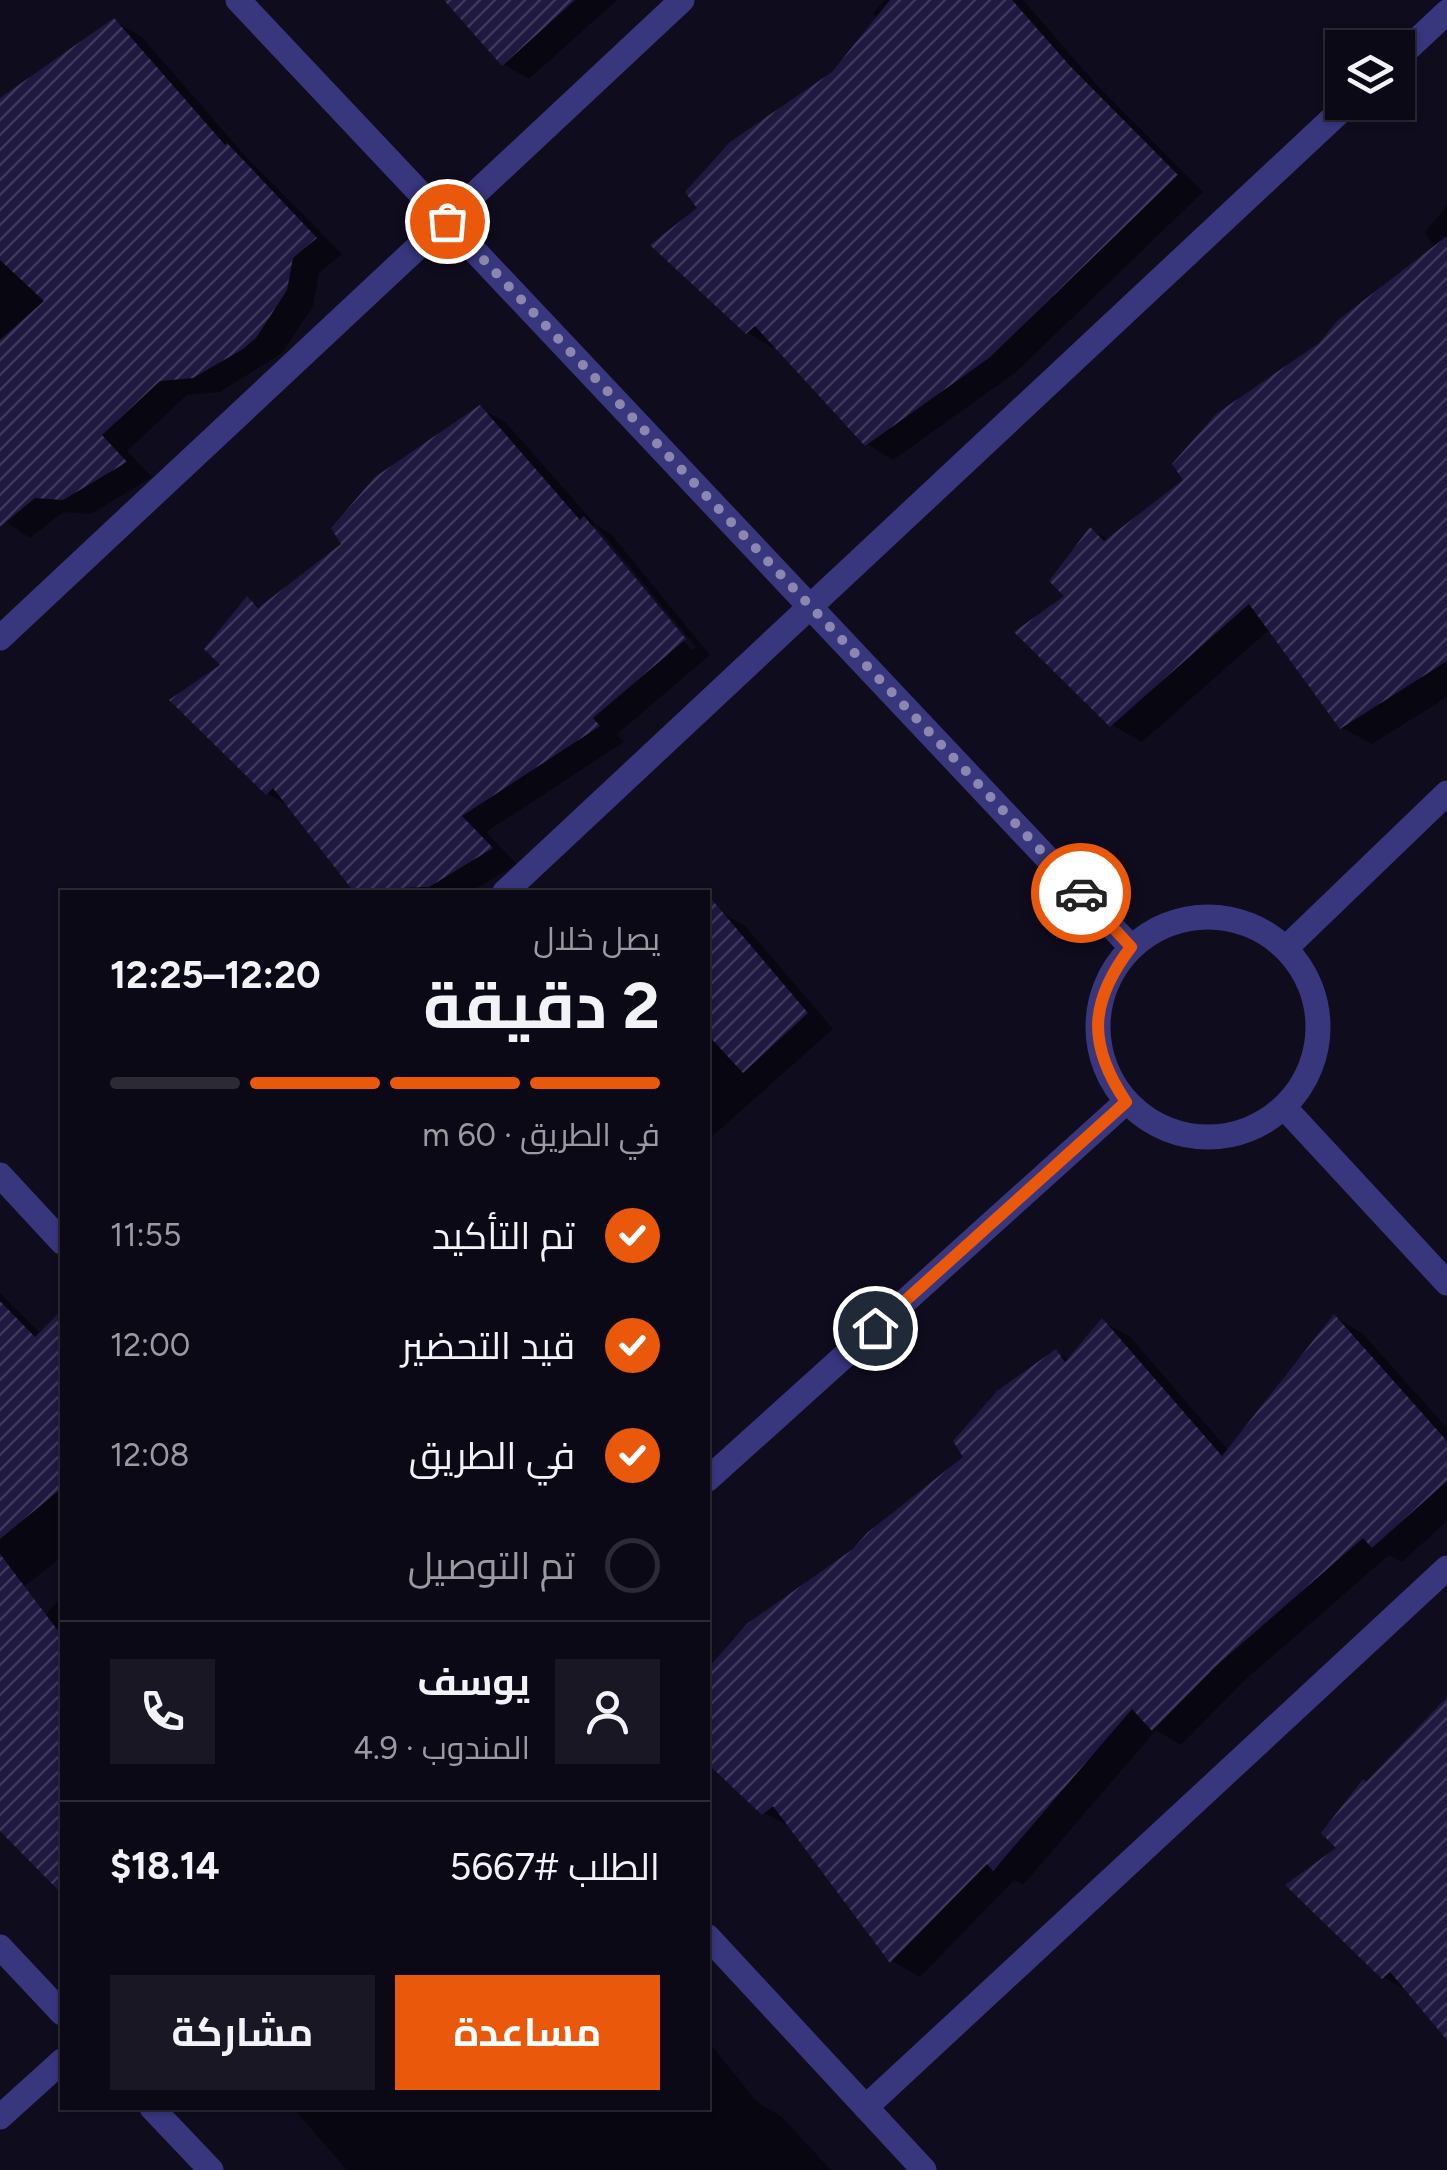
<!DOCTYPE html>
<html lang="ar">
<head>
<meta charset="utf-8">
<style>
	body { margin:0; font-family:Figtree,Cairo,sans-serif; background:#191723; color:#f1f3f6; direction:rtl; height:100vh; display:flex; flex-direction:column; font-size:38px; white-space:nowrap }
	* { box-sizing:border-box; margin:0 }
	p { font-size:32px; color:#9a9aa1 }
	.icon { flex:none; width:55px; height:55px; fill:none; stroke:currentColor; stroke-width:2; stroke-linecap:round; stroke-linejoin:round }
	.map { position:relative; flex:1; overflow:hidden; direction:ltr }
	.details { position:absolute; left:60px; top:890px; width:650px; height:1220px; display:flex; flex-direction:column; background:#0b0916; border-radius:0px; box-shadow:0 2px 8px #0004,0 0 0 2px #2b2a35; direction:rtl }
	.details>* { flex:none }
	.controls { position:absolute; left:1325px; top:30px; display:grid; gap:20px }
	.controls a { display:grid; place-items:center; width:90px; height:90px; border-radius:0px; background:#0b0916; box-shadow:0 2px 8px #0004,0 0 0 2px #2b2a35; font-size:50px }
	.pin { position:absolute; display:grid; place-items:center; width:85px; height:85px; color:#fff; margin:-42px; border:5px solid #fff; border-radius:50%; box-shadow:0 2px 10px #0007 }
	.courier { position:absolute; display:grid; place-items:center; width:100px; height:100px; margin:-50px; border:8px solid #ea580c; border-radius:50%; background:#fff; color:#222; box-shadow:0 2px 12px #0007 }
	.headline em { font-style:normal; font-weight:700 }
	.headline div { display:flex; flex-direction:column-reverse }
	.headline { display:flex; align-items:center; justify-content:space-between; height:170px; padding:0 50px }
	h1 { font-size:65px; font-weight:700; line-height:75px }
	.bar { display:grid; grid-template-columns:repeat(4,1fr); gap:15px 10px; align-content:center; height:120px; padding:0 50px }
	.bar i { height:12px; border-radius:8px; background:#2b2a35 }
	.bar .selected { background:#ea580c }
	.bar p { grid-column:span 4 }
	.line { display:flex; align-items:center; gap:25px; padding:0 50px; border-top:2px solid #2b2a35 }
	.line div { flex:1 }
	.round { display:grid; place-items:center; flex:none; width:105px; height:105px; border-radius:0px; background:#191723 }
	ol { padding:0 50px; list-style:none }
	li { display:flex; align-items:center; gap:30px; height:110px }
	li p { margin-inline-start:auto }
	li .icon { padding:10px; border-radius:50%; background:#ea580c; color:#fff; stroke-width:4 }
	li:last-child { color:#9a9aa1 }
	li i { width:55px; height:55px; border:5px solid #2b2a35; border-radius:50% }
	.action { display:flex; gap:20px; margin-top:auto; padding:20px 50px }
	.action a { flex:1; height:115px; border-radius:0px; background:#ea580c; color:#fff; font-size:40px; font-weight:700; line-height:115px; text-align:center }
	.action a+a { background:#191723; color:#f1f3f6 }
	.map>svg:first-child { display:block }
	.shadow { fill:#0007; fill-rule:evenodd }
	.building { fill:url(#building-hatch) }
	.lines { fill:none; stroke-linecap:round; stroke-linejoin:round }
	.minor { stroke:#38367d; stroke-width:25 }
	.done { stroke:#8b87b0; stroke-width:10; stroke-dasharray:0 18 }
	.route { stroke:#ea580c; stroke-width:12 }
</style>
</head>
<body>
<div class="map">
<svg width="1447" height="2170" viewBox="0 0 1447 2170">
	<defs>
		<pattern id="building-hatch" width="6" height="6" patternUnits="userSpaceOnUse" patternTransform="scale(2.5)"><rect width="6" height="6" fill="#1f183f"/><path d="M-1 1l2-2M0 6l6-6M5 7l2-2" fill="none" stroke="#3e385c"/></pattern>
	</defs>
	<rect width="100%" height="100%" fill="#0f0c1e"/>
	<g class="shadow">
		<polygon points="448,0 617,0 529,79 503,64"/>
		<polygon points="885,0 1023,0 1096,84 1203,192 1016,372 893,460 867,444 776,345 773,348 747,332 701,209 834,74 878,18 873,13"/>
		<polygon points="114,21 141,36 246,157 342,254 319,273 313,306 282,353 220,392 187,395 127,451 152,477 91,514 63,512 30,538 0,518 0,106"/>
		<polygon points="1447,206 1447,697 1372,744 1341,727 1270,629 1142,742 1112,725 1068,596 1091,530 1109,540 1186,481 1321,345 1435,248 1425,232"/>
		<path d="M 480,408 L 506,423 L 595,524 L 611,534 L 710,655 L 617,734 L 624,742 L 486,832 L 517,864 L 470,892 L 357,892 L 289,806 L 267,793 L 224,665 L 247,599 L 262,608 L 345,544 ZM 589,526 L 596,526 L 696,647 L 692,651 Z"/>
		<polygon points="719,911 745,926 833,1029 708,1140 708,918"/>
		<polygon points="0,1293 41,1334 49,1326 62,1334 62,1557 0,1605"/>
		<polygon points="1335,1317 1362,1333 1447,1428 1447,1521 1402,1562 1389,1555 1244,1681 1181,1745 1156,1730 1023,1885 1014,1880 920,1977 892,1961 793,1828 764,1813 708,1760 708,1697 717,1689 708,1672 755,1619 855,1551 966,1457 1056,1352 1070,1360 1102,1321 1130,1337 1229,1451"/>
		<polygon points="62,1596 62,1890 0,1828 0,1669"/>
		<polygon points="1447,1701 1447,2036 1411,1993 1383,1977 1339,1849 1367,1784"/>
		<polygon points="708,2041 757,2102 781,2116 831,2170 347,2170 293,2108 708,2108"/>
	</g>
	<g class="building">
		<polygon points="444,0 575,0 502,66"/>
		<polygon points="890,0 1012,0 1070,66 1178,175 989,358 865,446 755,326 746,334 650,245 697,208 685,192 730,142 832,72"/>
		<polygon points="114,18 225,145 227,143 317,238 293,258 287,290 256,338 243,349 193,378 160,381 102,435 127,462 63,500 35,498 0,527 0,340 44,301 0,260 0,98"/>
		<polygon points="1447,236 1447,661 1340,729 1249,604 1110,727 1014,632 1064,596 1049,581 1090,527 1104,541 1183,480 1172,464 1216,414 1319,343 1337,321"/>
		<polygon points="480,405 580,520 584,516 686,639 593,718 600,726 462,816 493,848 429,887 398,888 392,892 354,892 273,788 266,795 169,700 220,665 204,649 247,596 258,608 341,544 331,528 375,477"/>
		<polygon points="708,895 808,1013 743,1073 708,1035"/>
		<polygon points="0,1301 35,1337 62,1310 62,1488 0,1539"/>
		<polygon points="1334,1314 1447,1441 1447,1481 1372,1548 1363,1538 1216,1666 1152,1731 1132,1709 993,1871 987,1864 890,1963 773,1806 762,1815 708,1764 708,1668 748,1623 853,1549 867,1533 963,1457 953,1441 997,1391 1056,1349 1065,1362 1102,1318 1222,1456"/>
		<polygon points="0,1554 62,1636 62,1894 0,1831"/>
		<polygon points="1447,1697 1447,2040 1390,1972 1382,1979 1285,1885 1336,1848 1321,1833 1363,1779 1366,1782"/>
	</g>
	<g class="lines">
		<g class="minor">
			<polyline points="238,0 1131,947"/>
			<polyline points="1398,58 1447,12"/>
			<polyline points="0,638 682,0"/>
			<polyline points="505,892 1350,102"/>
			<circle cx="1208" cy="1027" r="110"/>
			<polyline points="1286,948 1447,793"/>
			<polyline points="1284,1107 1447,1283"/>
			<polyline points="0,1175 62,1242"/>
			<polyline points="708,1479 1126,1102"/>
			<polyline points="708,1937 924,2170"/>
			<polyline points="0,1947 62,2013"/>
			<polyline points="866,2107 1447,1568"/>
			<polyline points="152,2108 211,2170"/>
			<polyline points="0,2117 62,2061"/>
		</g>
	</g>
	<g class="lines">
		<polyline class="done" points="447,221 1081,893"/>
		<path class="route" d="M 875,1328 L 1126,1102 C 1087,1044 1089,1002 1131,947 L 1081,893"/>
	</g>
</svg>
<div class="controls">
<a><svg class="icon" aria-label="layers" viewBox="0 0 24 24"><path d="M12 4l9 5-9 5-9-5zM3 14l9 5 9-5"/></svg></a>
</div>
<div class="pin" style="left:447px;top:221px;background:#ea580c"><svg class="icon" aria-label="bag" viewBox="0 0 24 24"><path d="M5 8h14l-1 12H6zM9 8a3 3 0 0 1 6 0"/></svg></div>
<div class="pin" style="left:875px;top:1328px;background:#1f2937"><svg class="icon" aria-label="home" viewBox="0 0 24 24"><path d="M3 11l9-7 9 7M6 9v11h12V9"/></svg></div>
<div class="courier" style="left:1081px;top:893px"><svg class="icon" aria-label="car" viewBox="0 0 24 24"><path d="M5 17H2v-5l4-1 3-4h7l3 4 3 1v5h-3M9 17h6M6 11h13"/><circle cx="7" cy="17" r="2"/><circle cx="17" cy="17" r="2"/></svg></div>
<section class="details">
<div class="headline"><div><h1>2 دقيقة</h1><p>يصل خلال</p></div><em>12:20–12:25</em></div>
<div class="bar"><i class="selected"></i><i class="selected"></i><i class="selected"></i><i></i><p>في الطريق · 60 m</p></div>
<ol>
<li><svg class="icon" aria-label="check" viewBox="0 0 24 24"><path d="M5 12l5 5 9-10"/></svg>تم التأكيد<p>11:55</p></li>
<li><svg class="icon" aria-label="check" viewBox="0 0 24 24"><path d="M5 12l5 5 9-10"/></svg>قيد التحضير<p>12:00</p></li>
<li><svg class="icon" aria-label="check" viewBox="0 0 24 24"><path d="M5 12l5 5 9-10"/></svg>في الطريق<p>12:08</p></li>
<li><i></i>تم التوصيل</li>
</ol>
<div class="line" style="height:180px"><a class="round"><svg class="icon" aria-label="person" viewBox="0 0 24 24"><circle cx="12" cy="8" r="4"/><path d="M4 21q1-7 8-7t8 7"/></svg></a><div><b>يوسف</b><p>المندوب · 4.9</p></div><a class="round"><svg class="icon" aria-label="phone" viewBox="0 0 24 24"><path d="M5 4h4l2 5-3 2q2 4 5 5l2-3 5 2v4C11 20 4 13 5 4z"/></svg></a></div>
<div class="line" style="height:130px"><div>الطلب #5667</div><b>$18.14</b></div>
<div class="action"><a>مساعدة</a><a>مشاركة</a></div>
</section>
</div>
</body>
</html>
